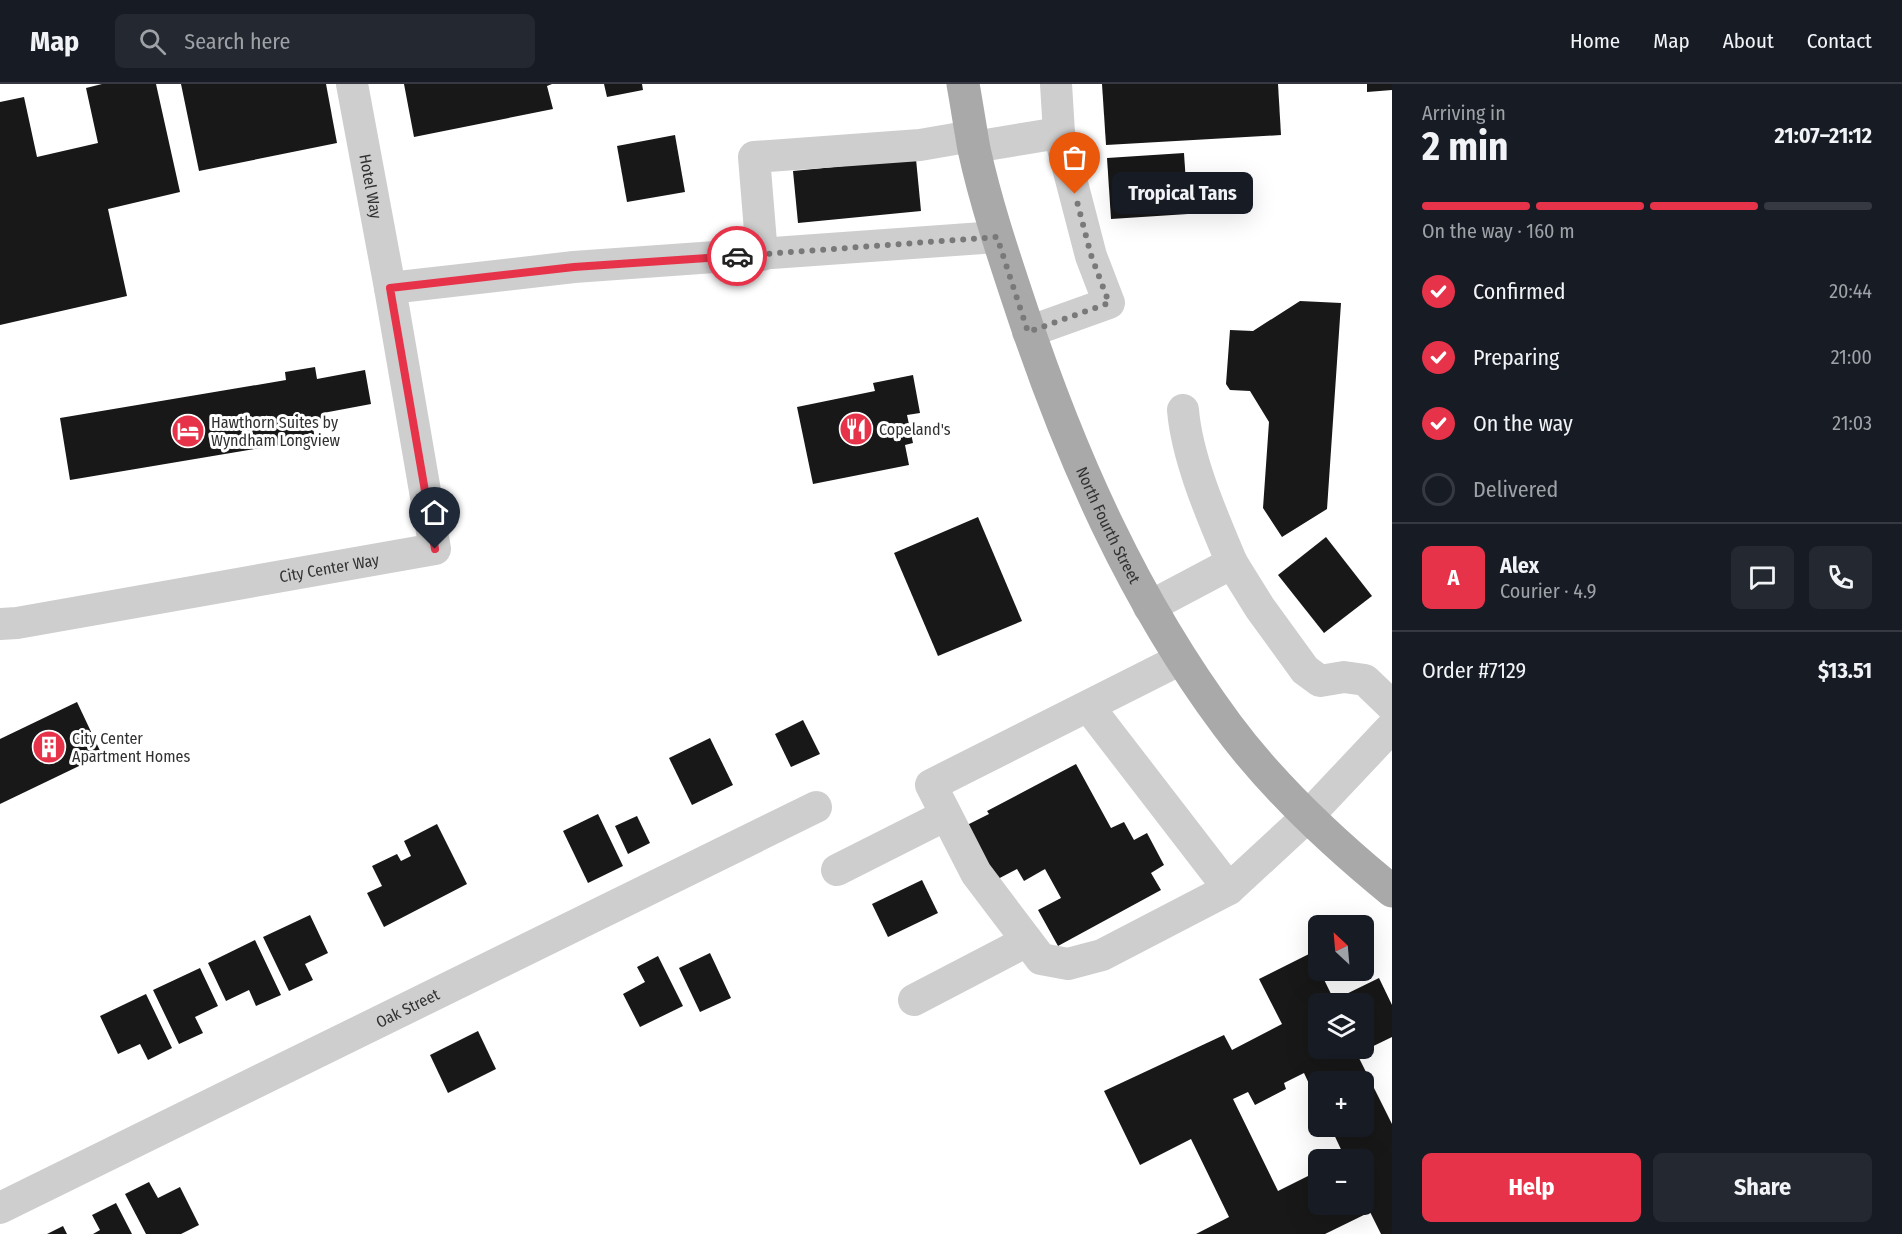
<!DOCTYPE html>
<html lang="en">
<head>
<meta charset="utf-8">
<style>
	body { margin:0; font-family:"Fira Sans Condensed",sans-serif; background:#242831; color:#f1f3f6; height:100vh; display:flex; flex-direction:column; font-size:22px; white-space:nowrap }
	* { box-sizing:border-box; margin:0 }
	p { font-size:20px; color:#9ea1a6 }
	.icon { flex:none; width:33px; height:33px; fill:none; stroke:currentColor; stroke-width:2; stroke-linecap:round; stroke-linejoin:round }
	.map { position:relative; flex:1; overflow:hidden }
	.side { display:flex; flex-direction:column; background:#171b24; width:510px }
	.side>* { flex:none }
	.needle { width:39px; rotate:334deg }
	.buttons { position:absolute; left:1308px; top:831px; display:grid; gap:12px }
	.buttons a { display:grid; place-items:center; width:66px; height:66px; border-radius:9px; background:#171b24; box-shadow:0 6px 24px #0002; font-size:30px }
	.pin { position:absolute; display:grid; place-items:center; width:51px; height:51px; color:#fff; margin:-62px -26px; border-radius:50% 50% 50% 0; rotate:-45deg; box-shadow:0 0 6px #0007 }
	.pin .icon { rotate:45deg }
	.courier { position:absolute; display:grid; place-items:center; width:60px; height:60px; margin:-30px; border:4px solid #e7334a; border-radius:50%; background:#fff; color:#222; box-shadow:0 2px 8px #0007 }
	.bubble { position:absolute; height:42px; border-radius:9px; background:#171b24; box-shadow:0 6px 24px #0002; font-size:20px; font-weight:700; line-height:42px; text-align:center }
	.summary em { font-style:normal; font-weight:700 }
	.summary div { display:flex; flex-direction:column-reverse }
	.summary { display:flex; align-items:center; justify-content:space-between; height:102px; padding:0 30px }
	h1 { font-size:39px; font-weight:700; line-height:45px }
	.bar { display:grid; grid-template-columns:repeat(4,1fr); gap:9px 6px; align-content:center; height:72px; padding:0 30px }
	.bar i { height:8px; border-radius:4px; background:#363941 }
	.bar .selected { background:#e7334a }
	.bar p { grid-column:span 4 }
	.line { display:flex; align-items:center; gap:15px; padding:0 30px; border-top:2px solid #363941 }
	.line div { flex:1 }
	.round { display:grid; place-items:center; flex:none; width:63px; height:63px; border-radius:9px; background:#242831 }
	ol { padding:0 30px; list-style:none }
	li { display:flex; align-items:center; gap:18px; height:66px }
	li p { margin-inline-start:auto }
	li .icon { padding:6px; border-radius:50%; background:#e7334a; color:#fff; stroke-width:4 }
	li:last-child { color:#9ea1a6 }
	li i { width:33px; height:33px; border:3px solid #363941; border-radius:50% }
	.action { display:flex; gap:12px; margin-top:auto; padding:12px 30px }
	.action a { flex:1; height:69px; border-radius:9px; background:#e7334a; color:#fff; font-size:24px; font-weight:700; line-height:69px; text-align:center }
	.action a+a { background:#242831; color:#f1f3f6 }
	header { display:flex; align-items:center; gap:36px; box-sizing:border-box; height:84px; padding:0 30px; background:#171b24; border-bottom:2px solid #363941 }
	header strong { font-size:28px }
	nav { display:flex; gap:33px; margin-inline-start:auto; font-size:21px }
	.search { width:420px; height:54px; background:#242831; display:flex; align-items:center; gap:15px; box-sizing:border-box; padding:0 21px; border-radius:9px; color:#9ea1a6; font-size:22px }
	main { display:flex; flex:1; min-height:0 }
	.map>svg:first-child { display:block }
	.building { fill:#181818; fill-rule:evenodd }
	.lines { fill:none; stroke-linecap:round; stroke-linejoin:round }
	.minor { stroke:#cecece; stroke-width:32 }
	.major { stroke:#a9a9a9; stroke-width:33 }
	.done { stroke:#797979; stroke-width:6; stroke-dasharray:0 10.8 }
	.route { stroke:#e7334a; stroke-width:8 }
	.labels { text-anchor:middle; stroke-width:6; stroke-linejoin:round; paint-order:stroke }
	.street-label { font-size:16px; fill:#313131; stroke:#fff }
	.poi-label { font-size:16px; fill:#313131; stroke:#fff; text-anchor:start }
</style>
</head>
<body>
<header>
<strong>Map</strong>
<div class="search"><svg class="icon" aria-label="search" viewBox="0 0 24 24"><circle cx="10" cy="10" r="6"/><path d="M15 15l6 6"/></svg>Search here</div>
<nav><a>Home</a><a>Map</a><a>About</a><a>Contact</a></nav>
</header>
<main>
<div class="map">
<svg width="1392" height="1150" viewBox="0 0 1392 1150">
	<rect width="100%" height="100%" fill="#fff"/>
	<g class="building">
		<polygon points="102,0 156,0 180,108 108,125 127,212 0,241 0,18 24,13 37,73 98,59 86,4"/>
		<polygon points="181,0 326,0 337,59 199,87"/>
		<polygon points="404,0 552,0 547,2 553,25 414,53"/>
		<polygon points="604,0 642,0 643,6 607,13"/>
		<polygon points="1102,0 1278,0 1281,51 1106,61"/>
		<polygon points="1367,0 1392,0 1392,6 1367,8"/>
		<polygon points="675,51 685,108 627,118 617,62"/>
		<polygon points="1184,69 1188,130 1111,135 1107,74"/>
		<polygon points="916,75 921,127 798,139 793,87"/>
		<polygon points="1300,217 1341,219 1327,425 1282,453 1263,424 1269,338 1250,307 1230,306 1226,300 1230,246 1253,247"/>
		<polygon points="315,283 317,295 365,286 371,320 323,329 323,336 312,338 315,355 70,396 60,334 286,296 285,288"/>
		<polygon points="913,291 920,329 907,331 913,359 905,361 909,381 813,400 797,323 875,307 873,299"/>
		<polygon points="978,433 1022,537 938,572 894,469"/>
		<polygon points="1326,453 1372,512 1324,549 1278,491"/>
		<polygon points="77,618 102,671 0,720 0,655"/>
		<polygon points="803,636 820,670 791,683 775,650"/>
		<polygon points="710,654 733,701 692,721 669,674"/>
		<polygon points="1076,680 1111,744 1124,738 1134,756 1147,749 1164,781 1151,789 1161,806 1058,862 1038,826 1061,814 1045,785 1024,797 1017,785 994,797 965,742 989,730 987,727"/>
		<polygon points="598,730 623,782 588,799 563,747"/>
		<polygon points="637,732 650,759 628,770 615,742"/>
		<polygon points="437,740 467,800 384,843 367,809 382,802 372,782 397,770 401,777 411,772 404,757"/>
		<polygon points="922,796 938,829 888,853 872,820"/>
		<polygon points="310,831 328,869 305,880 313,896 289,907 263,853"/>
		<polygon points="255,856 281,911 256,922 249,906 226,917 208,879"/>
		<polygon points="710,869 731,914 700,928 679,884"/>
		<path d="M 1311,869 L 1334,916 L 1379,894 L 1392,921 L 1392,953 L 1357,970 L 1392,1040 L 1392,1150 L 1381,1150 L 1370,1128 L 1325,1150 L 1196,1150 L 1229,1133 L 1191,1055 L 1140,1081 L 1104,1007 L 1224,951 L 1232,966 L 1282,940 L 1259,895 ZM 1318,920 L 1364,920 L 1364,964 L 1318,964 ZM 1304,989 L 1318,1019 L 1318,998 L 1364,998 L 1364,1042 L 1330,1042 L 1346,1076 L 1364,1076 L 1364,1120 L 1318,1120 L 1318,1087 L 1278,1107 L 1233,1015 L 1248,1008 L 1255,1021 L 1286,1005 L 1284,999 Z"/>
		<polygon points="658,872 683,922 640,943 623,910 645,898 637,883"/>
		<polygon points="200,884 218,922 195,933 203,949 179,960 153,906"/>
		<polygon points="146,910 172,964 148,976 140,960 118,970 100,932"/>
		<polygon points="478,947 496,985 448,1009 430,971"/>
		<polygon points="149,1098 158,1114 180,1103 199,1141 181,1150 146,1150 125,1110"/>
		<polygon points="116,1119 132,1150 93,1150 100,1146 92,1131"/>
		<polygon points="63,1142 67,1150 47,1150"/>
	</g>
	<g class="lines">
		<g class="minor">
			<path id="s1" d="M 352,0 L 390,204"/>
			<polyline points="974,63 1059,49"/>
			<polyline points="762,171 754,73 920,61 972,52"/>
			<polyline points="1028,248 1109,219 1091,172 1059,49 1056,0"/>
			<path d="M 1183,326 C 1187,375 1213,434 1232,479"/>
			<polyline points="1149,523 1232,479 1260,524 1305,586 1320,597 1344,593 1365,596 1392,622"/>
			<path id="s2" d="M 0,540 L 17,539 L 435,465 L 390,204 L 574,183 L 997,153"/>
			<polyline points="1088,622 1229,805 1102,871 1068,880 1041,875 976,789 931,701 1181,575"/>
			<polyline points="837,786 946,731"/>
			<polyline points="1229,805 1308,732 1392,643"/>
			<polyline points="914,916 1027,857"/>
			<path id="s3" d="M 0,1124 L 816,723"/>
		</g>
		<path class="major" id="s4" d="M 963,0 C 967,22 970,43 974,65 C 986,120 1004,173 1022,227 C 1071,374 1134,516 1227,641 C 1273,703 1332,758 1392,807"/>
	</g>
	<g class="lines">
		<polyline class="done" points="737,172 997,153 1028,248 1109,219 1091,171 1075,110"/>
		<polyline class="route" points="435,465 390,204 574,183 737,172"/>
	</g>
	<defs>
		<g id="restaurant-disc" transform="scale(1.725)"><circle r="9.5" fill="#e7334a" stroke="#fff"/><path d="M-5-6h1v4h1v-4h1v4h1v-4h1v5L-1.5 .5V6h-2V.5L-5-1ZM5-6V6H3V1.5H1.5Q1.5-4 5-6Z" fill="#fff"/></g>
		<g id="hotel-disc" transform="scale(1.725)"><circle r="9.5" fill="#e7334a" stroke="#fff"/><path d="M-6-4.5h1.5V1H6V5H4.5V3h-9V5H-6ZM-4 0a1.8 1.8 0 1 1 3.6 0ZM.5 0V-2.5h3Q6-2.5 6 0Z" fill="#fff"/></g>
		<g id="building-disc" transform="scale(1.725)"><circle r="9.5" fill="#e7334a" stroke="#fff"/><path d="M-4-6H4V6H1V3H-1V6H-4ZM-2.5-4.3h1.7v1.8h-1.7ZM.8-4.3h1.7v1.8H.8ZM-2.5-1h1.7V.8h-1.7ZM.8-1h1.7V.8H.8Z" fill="#fff"/></g>
	</defs>
	<g fill-rule="evenodd">
		<use href="#restaurant-disc" x="856" y="345"/>
		<use href="#hotel-disc" x="188" y="347"/>
		<use href="#building-disc" x="49" y="663"/>
	</g>
	<g class="labels">
		<g class="street-label">
			<text dy="6" stroke="none"><textPath href="#s1" startOffset="104">Hotel Way</textPath></text>
			<text dy="6" stroke="none"><textPath href="#s4" startOffset="466">North Fourth Street</textPath></text>
			<text dy="6" stroke="none"><textPath href="#s2" startOffset="334">City Center Way</textPath></text>
			<text dy="6" stroke="none"><textPath href="#s3" startOffset="454">Oak Street</textPath></text>
		</g>
		<g class="poi-label">
			<text x="211" y="344">Hawthorn Suites by<tspan x="211" dy="18">Wyndham Longview</tspan></text>
			<text x="879" y="351">Copeland's</text>
			<text x="72" y="660">City Center<tspan x="72" dy="18">Apartment Homes</tspan></text>
		</g>
	</g>
</svg>
<div class="buttons">
<a><svg class="needle" viewBox="-14 -14 28 28"><path d="M0-13l5 13h-10z" fill="#e53935"/><path d="M0 13l5-13h-10z" fill="#9ea1a6"/></svg></a>
<a><svg class="icon" aria-label="layers" viewBox="0 0 24 24"><path d="M12 4l9 5-9 5-9-5zM3 14l9 5 9-5"/></svg></a>
<a>+</a>
<a>−</a>
</div>
<div class="pin" style="left:1075px;top:110px;background:#ea580c"><svg class="icon" aria-label="bag" viewBox="0 0 24 24"><path d="M5 8h14l-1 12H6zM9 8a3 3 0 0 1 6 0"/></svg></div>
<div class="pin" style="left:435px;top:465px;background:#1f2937"><svg class="icon" aria-label="home" viewBox="0 0 24 24"><path d="M3 11l9-7 9 7M6 9v11h12V9"/></svg></div>
<div class="courier" style="left:737px;top:172px"><svg class="icon" aria-label="car" viewBox="0 0 24 24"><path d="M5 17H2v-5l4-1 3-4h7l3 4 3 1v5h-3M9 17h6M6 11h13"/><circle cx="7" cy="17" r="2"/><circle cx="17" cy="17" r="2"/></svg></div>
<div class="bubble" style="left:1112px;top:88px;width:141px">Tropical Tans</div>
</div>
<section class="side">
<div class="summary"><div><h1>2 min</h1><p>Arriving in</p></div><em>21:07–21:12</em></div>
<div class="bar"><i class="selected"></i><i class="selected"></i><i class="selected"></i><i></i><p>On the way · 160 m</p></div>
<ol>
<li><svg class="icon" aria-label="check" viewBox="0 0 24 24"><path d="M5 12l5 5 9-10"/></svg>Confirmed<p>20:44</p></li>
<li><svg class="icon" aria-label="check" viewBox="0 0 24 24"><path d="M5 12l5 5 9-10"/></svg>Preparing<p>21:00</p></li>
<li><svg class="icon" aria-label="check" viewBox="0 0 24 24"><path d="M5 12l5 5 9-10"/></svg>On the way<p>21:03</p></li>
<li><i></i>Delivered</li>
</ol>
<div class="line" style="height:108px"><b class="round" style="background:#e7334a;color:#fff">A</b><div><b>Alex</b><p>Courier · 4.9</p></div><a class="round"><svg class="icon" aria-label="chat" viewBox="0 0 24 24"><path d="M4 5h16v11H9l-5 4z"/></svg></a><a class="round"><svg class="icon" aria-label="phone" viewBox="0 0 24 24"><path d="M5 4h4l2 5-3 2q2 4 5 5l2-3 5 2v4C11 20 4 13 5 4z"/></svg></a></div>
<div class="line" style="height:78px"><div>Order #7129</div><b>$13.51</b></div>
<div class="action"><a>Help</a><a>Share</a></div>
</section>
</main>
</body>
</html>
